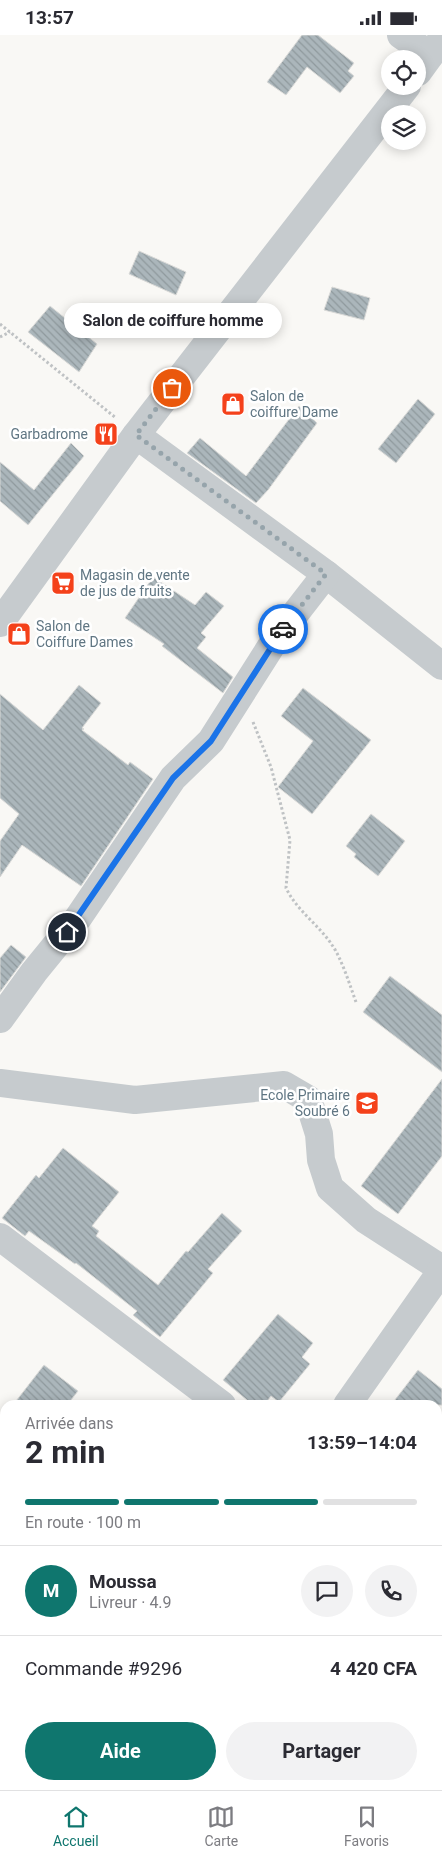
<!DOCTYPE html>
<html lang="fr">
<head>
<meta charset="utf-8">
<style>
	body { margin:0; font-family:Roboto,sans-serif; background:#f2f2f3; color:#2b2b33; height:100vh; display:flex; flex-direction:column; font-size:19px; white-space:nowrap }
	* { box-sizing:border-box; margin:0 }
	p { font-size:16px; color:#7c7c81 }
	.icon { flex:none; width:28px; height:28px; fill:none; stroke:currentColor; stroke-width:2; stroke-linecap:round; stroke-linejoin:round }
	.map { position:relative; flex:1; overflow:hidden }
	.side { position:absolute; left:0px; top:1365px; width:442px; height:390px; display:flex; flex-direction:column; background:#fff; border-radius:15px 15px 0 0; box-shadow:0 2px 12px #0003 }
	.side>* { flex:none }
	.fabs { position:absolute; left:381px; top:15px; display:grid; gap:10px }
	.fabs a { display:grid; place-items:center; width:45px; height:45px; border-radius:50%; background:#fff; box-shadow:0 2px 12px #0003; font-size:25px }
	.pin { position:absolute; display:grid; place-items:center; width:42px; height:42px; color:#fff; margin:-21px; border:2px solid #fff; border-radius:50%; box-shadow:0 1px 5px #0007 }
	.courier { position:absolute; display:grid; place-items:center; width:50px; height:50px; margin:-25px; border:4px solid #1a73e8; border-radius:50%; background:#fff; color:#222; box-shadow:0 1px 6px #0007 }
	.bubble { position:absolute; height:35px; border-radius:18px; background:#fff; box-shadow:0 2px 12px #0003; font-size:16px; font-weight:700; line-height:35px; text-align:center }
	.summary em { font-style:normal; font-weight:700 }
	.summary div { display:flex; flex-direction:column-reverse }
	.summary { display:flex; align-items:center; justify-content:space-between; height:85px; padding:0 25px }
	h1 { font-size:32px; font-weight:700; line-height:38px }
	.bar { display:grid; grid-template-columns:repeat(4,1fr); gap:8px 5px; align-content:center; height:60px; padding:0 25px }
	.bar i { height:6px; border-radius:4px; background:#e1e1e2 }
	.bar .active { background:#0f766e }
	.bar p { grid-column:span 4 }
	.line { display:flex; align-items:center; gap:12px; padding:0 25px; border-top:1px solid #e1e1e2 }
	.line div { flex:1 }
	.round { display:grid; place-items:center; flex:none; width:52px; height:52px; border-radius:26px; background:#f2f2f3 }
	.action { display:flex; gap:10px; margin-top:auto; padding:10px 25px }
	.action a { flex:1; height:58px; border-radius:30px; background:#0f766e; color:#fff; font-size:20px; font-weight:700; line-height:58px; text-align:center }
	.action a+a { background:#f2f2f3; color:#2b2b33 }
	.status { display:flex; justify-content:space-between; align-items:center; height:35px; padding:0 25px; background:#fff; direction:ltr }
	.status svg { height:14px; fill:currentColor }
	.menu { display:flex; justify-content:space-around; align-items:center; height:70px; border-top:1px solid #e1e1e2; background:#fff; font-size:14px; color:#7c7c81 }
	.menu a { display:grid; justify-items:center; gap:2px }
	.menu .active { color:#0f766e }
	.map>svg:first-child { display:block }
	.building { fill:url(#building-back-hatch); stroke:#dadad8 }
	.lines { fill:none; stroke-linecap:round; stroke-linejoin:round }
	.path { stroke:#bfc2c4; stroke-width:3; stroke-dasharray:2.5 2.5; stroke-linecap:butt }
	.minor { stroke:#c6cbce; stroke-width:28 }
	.done { stroke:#96a4ab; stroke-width:5; stroke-dasharray:0 9 }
	.route { stroke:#1a73e8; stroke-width:6 }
	.labels { text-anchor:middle; stroke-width:5; stroke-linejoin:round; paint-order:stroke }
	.poi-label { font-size:14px; fill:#607683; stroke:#fff; text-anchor:start }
</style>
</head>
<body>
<div class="status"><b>13:57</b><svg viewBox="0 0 49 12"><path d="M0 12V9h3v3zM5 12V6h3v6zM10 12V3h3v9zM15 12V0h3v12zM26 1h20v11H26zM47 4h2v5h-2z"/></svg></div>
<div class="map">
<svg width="442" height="1755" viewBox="0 0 442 1755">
	<defs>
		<pattern id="building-back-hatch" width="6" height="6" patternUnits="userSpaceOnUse" patternTransform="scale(1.25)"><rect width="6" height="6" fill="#abb6bb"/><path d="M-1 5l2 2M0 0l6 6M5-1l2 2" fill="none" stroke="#8f999d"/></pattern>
	</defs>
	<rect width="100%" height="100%" fill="#f9f8f5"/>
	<g class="building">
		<polygon points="302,0 318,0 354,28 348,36 354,41 340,58 307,32 286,60 267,47"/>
		<polygon points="139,216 186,237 176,260 129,239"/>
		<polygon points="332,252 370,263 364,285 324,275"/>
		<polygon points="50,271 97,309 79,337 28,297"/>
		<polygon points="418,364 435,379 396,428 378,414"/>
		<polygon points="299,371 317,388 268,455 256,468 187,418 200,403 246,441"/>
		<polygon points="71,408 84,421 28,490 0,466 0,427 34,455"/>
		<polygon points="153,542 195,570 206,557 224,571 201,598 206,602 197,613 233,642 223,658 162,611 164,609 125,583"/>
		<polygon points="79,650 101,668 82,693 84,694 82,695 128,730 130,727 153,744 81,851 22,810 0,842 0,806 19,779 0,763 0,659 43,695"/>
		<polygon points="303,653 371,705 312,779 278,752 313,706 281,681"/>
		<polygon points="371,779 405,806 378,841 354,822 356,819 346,811"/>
		<polygon points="11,910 26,922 0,957 0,923"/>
		<polygon points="390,941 442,980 442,1037 363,977"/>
		<polygon points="442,1044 442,1121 398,1179 361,1151"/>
		<polygon points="63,1113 119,1157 92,1191 99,1196 96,1201 158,1250 186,1216 188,1217 222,1178 242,1196 208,1234 213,1238 160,1302 133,1280 137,1276 76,1228 75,1229 29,1196 25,1201 2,1183 36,1140 39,1143"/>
		<polygon points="278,1279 313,1308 302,1322 310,1329 279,1367 271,1361 264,1370 253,1370 223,1345"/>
		<polygon points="44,1330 78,1356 67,1370 13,1370"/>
		<polygon points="418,1335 442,1354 442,1370 391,1370"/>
	</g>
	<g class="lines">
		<g class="path">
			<polyline points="0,289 116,383"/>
			<polyline points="0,302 10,297"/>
			<path d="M 253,687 L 271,732 L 290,805 L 286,853 C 297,876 319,890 332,910 C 342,924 350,951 356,967"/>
		</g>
		<g class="minor">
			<polyline points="401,0 430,20"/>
			<polyline points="418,37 442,4"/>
			<polyline points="136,400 326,539 442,631"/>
			<polyline points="0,588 136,400 407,51"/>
			<polyline points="0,984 34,937 78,883 173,743 211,706 277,602 326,539"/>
			<polyline points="0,1048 135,1065 284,1050 308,1064 319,1099 321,1125 330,1153 366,1185 442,1234"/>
			<polyline points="0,1202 222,1370"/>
			<polyline points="347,1370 442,1235"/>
			<polyline points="0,1495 5,1499"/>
			<polyline points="438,1530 442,1533"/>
			<polyline points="299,1750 305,1755"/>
		</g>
	</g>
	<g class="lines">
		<polyline class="done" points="172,353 136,400 326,539 283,594"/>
		<polyline class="route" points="67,897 173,743 211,706 283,594"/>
	</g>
	<defs>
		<g id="shop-square" transform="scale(1.25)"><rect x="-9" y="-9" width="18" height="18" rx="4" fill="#f4411a" stroke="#fff"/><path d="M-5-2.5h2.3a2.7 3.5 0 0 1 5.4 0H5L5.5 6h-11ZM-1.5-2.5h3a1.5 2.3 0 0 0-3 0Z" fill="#fff"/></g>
		<g id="restaurant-square" transform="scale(1.25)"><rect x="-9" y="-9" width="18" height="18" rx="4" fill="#f4411a" stroke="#fff"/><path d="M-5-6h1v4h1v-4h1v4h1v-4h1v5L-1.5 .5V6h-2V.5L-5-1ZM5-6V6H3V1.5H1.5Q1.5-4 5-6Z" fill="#fff"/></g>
		<g id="supermarket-square" transform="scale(1.25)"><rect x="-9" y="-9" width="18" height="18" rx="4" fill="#f4411a" stroke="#fff"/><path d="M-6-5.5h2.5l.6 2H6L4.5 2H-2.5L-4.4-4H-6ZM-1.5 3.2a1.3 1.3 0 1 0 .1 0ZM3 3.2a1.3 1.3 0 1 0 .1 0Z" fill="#fff"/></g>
		<g id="school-square" transform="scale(1.25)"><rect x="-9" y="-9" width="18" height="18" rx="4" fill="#f4411a" stroke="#fff"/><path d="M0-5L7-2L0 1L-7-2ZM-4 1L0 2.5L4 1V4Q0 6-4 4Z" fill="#fff"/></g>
	</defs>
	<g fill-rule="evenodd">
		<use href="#shop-square" x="233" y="369"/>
		<use href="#restaurant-square" x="106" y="399"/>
		<use href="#supermarket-square" x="63" y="548"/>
		<use href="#shop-square" x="19" y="599"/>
		<use href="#school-square" x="367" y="1068"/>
	</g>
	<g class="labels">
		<g class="poi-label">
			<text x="250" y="366">Salon de<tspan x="250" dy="16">coiffure Dame</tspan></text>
			<text x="88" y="404" text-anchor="end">Garbadrome</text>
			<text x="80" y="545">Magasin de vente<tspan x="80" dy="16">de jus de fruits</tspan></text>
			<text x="36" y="596">Salon de<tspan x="36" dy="16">Coiffure Dames</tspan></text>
			<text x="350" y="1065" text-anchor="end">Ecole Primaire<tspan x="350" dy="16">Soubré 6</tspan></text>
		</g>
	</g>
</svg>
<div class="fabs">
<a><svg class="icon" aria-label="locate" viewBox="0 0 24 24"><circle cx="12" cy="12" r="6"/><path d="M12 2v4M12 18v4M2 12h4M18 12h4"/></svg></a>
<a><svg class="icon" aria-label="layers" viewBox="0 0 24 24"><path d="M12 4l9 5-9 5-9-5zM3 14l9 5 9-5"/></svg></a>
</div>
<div class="pin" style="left:172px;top:353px;background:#ea580c"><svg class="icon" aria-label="bag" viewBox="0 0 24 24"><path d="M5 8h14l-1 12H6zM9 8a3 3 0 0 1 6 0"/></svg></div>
<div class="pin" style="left:67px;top:897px;background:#1f2937"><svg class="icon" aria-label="home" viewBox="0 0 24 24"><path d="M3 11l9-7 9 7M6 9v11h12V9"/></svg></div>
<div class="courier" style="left:283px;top:594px"><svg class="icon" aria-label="car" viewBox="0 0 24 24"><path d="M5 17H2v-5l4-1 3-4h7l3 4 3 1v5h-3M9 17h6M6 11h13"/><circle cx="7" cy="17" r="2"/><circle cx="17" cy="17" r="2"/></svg></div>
<div class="bubble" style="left:64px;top:268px;width:218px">Salon de coiffure homme</div>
<section class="side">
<div class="summary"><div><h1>2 min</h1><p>Arrivée dans</p></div><em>13:59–14:04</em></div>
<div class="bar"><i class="active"></i><i class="active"></i><i class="active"></i><i></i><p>En route · 100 m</p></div>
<div class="line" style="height:90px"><b class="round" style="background:#0f766e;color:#fff">M</b><div><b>Moussa</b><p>Livreur · 4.9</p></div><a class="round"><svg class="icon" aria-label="chat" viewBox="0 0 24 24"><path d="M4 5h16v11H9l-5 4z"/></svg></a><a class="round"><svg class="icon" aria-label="phone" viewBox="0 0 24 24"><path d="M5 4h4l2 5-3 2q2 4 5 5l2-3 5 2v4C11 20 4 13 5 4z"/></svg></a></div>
<div class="line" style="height:65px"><div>Commande #9296</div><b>4 420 CFA</b></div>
<div class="action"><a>Aide</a><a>Partager</a></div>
</section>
</div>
<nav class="menu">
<a class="active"><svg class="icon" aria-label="home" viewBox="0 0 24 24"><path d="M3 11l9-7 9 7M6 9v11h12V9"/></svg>Accueil</a>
<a><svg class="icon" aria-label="map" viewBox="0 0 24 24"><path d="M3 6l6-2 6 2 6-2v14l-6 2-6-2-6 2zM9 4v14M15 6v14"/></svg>Carte</a>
<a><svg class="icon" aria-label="saved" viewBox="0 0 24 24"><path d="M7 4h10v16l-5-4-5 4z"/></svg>Favoris</a>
</nav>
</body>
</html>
